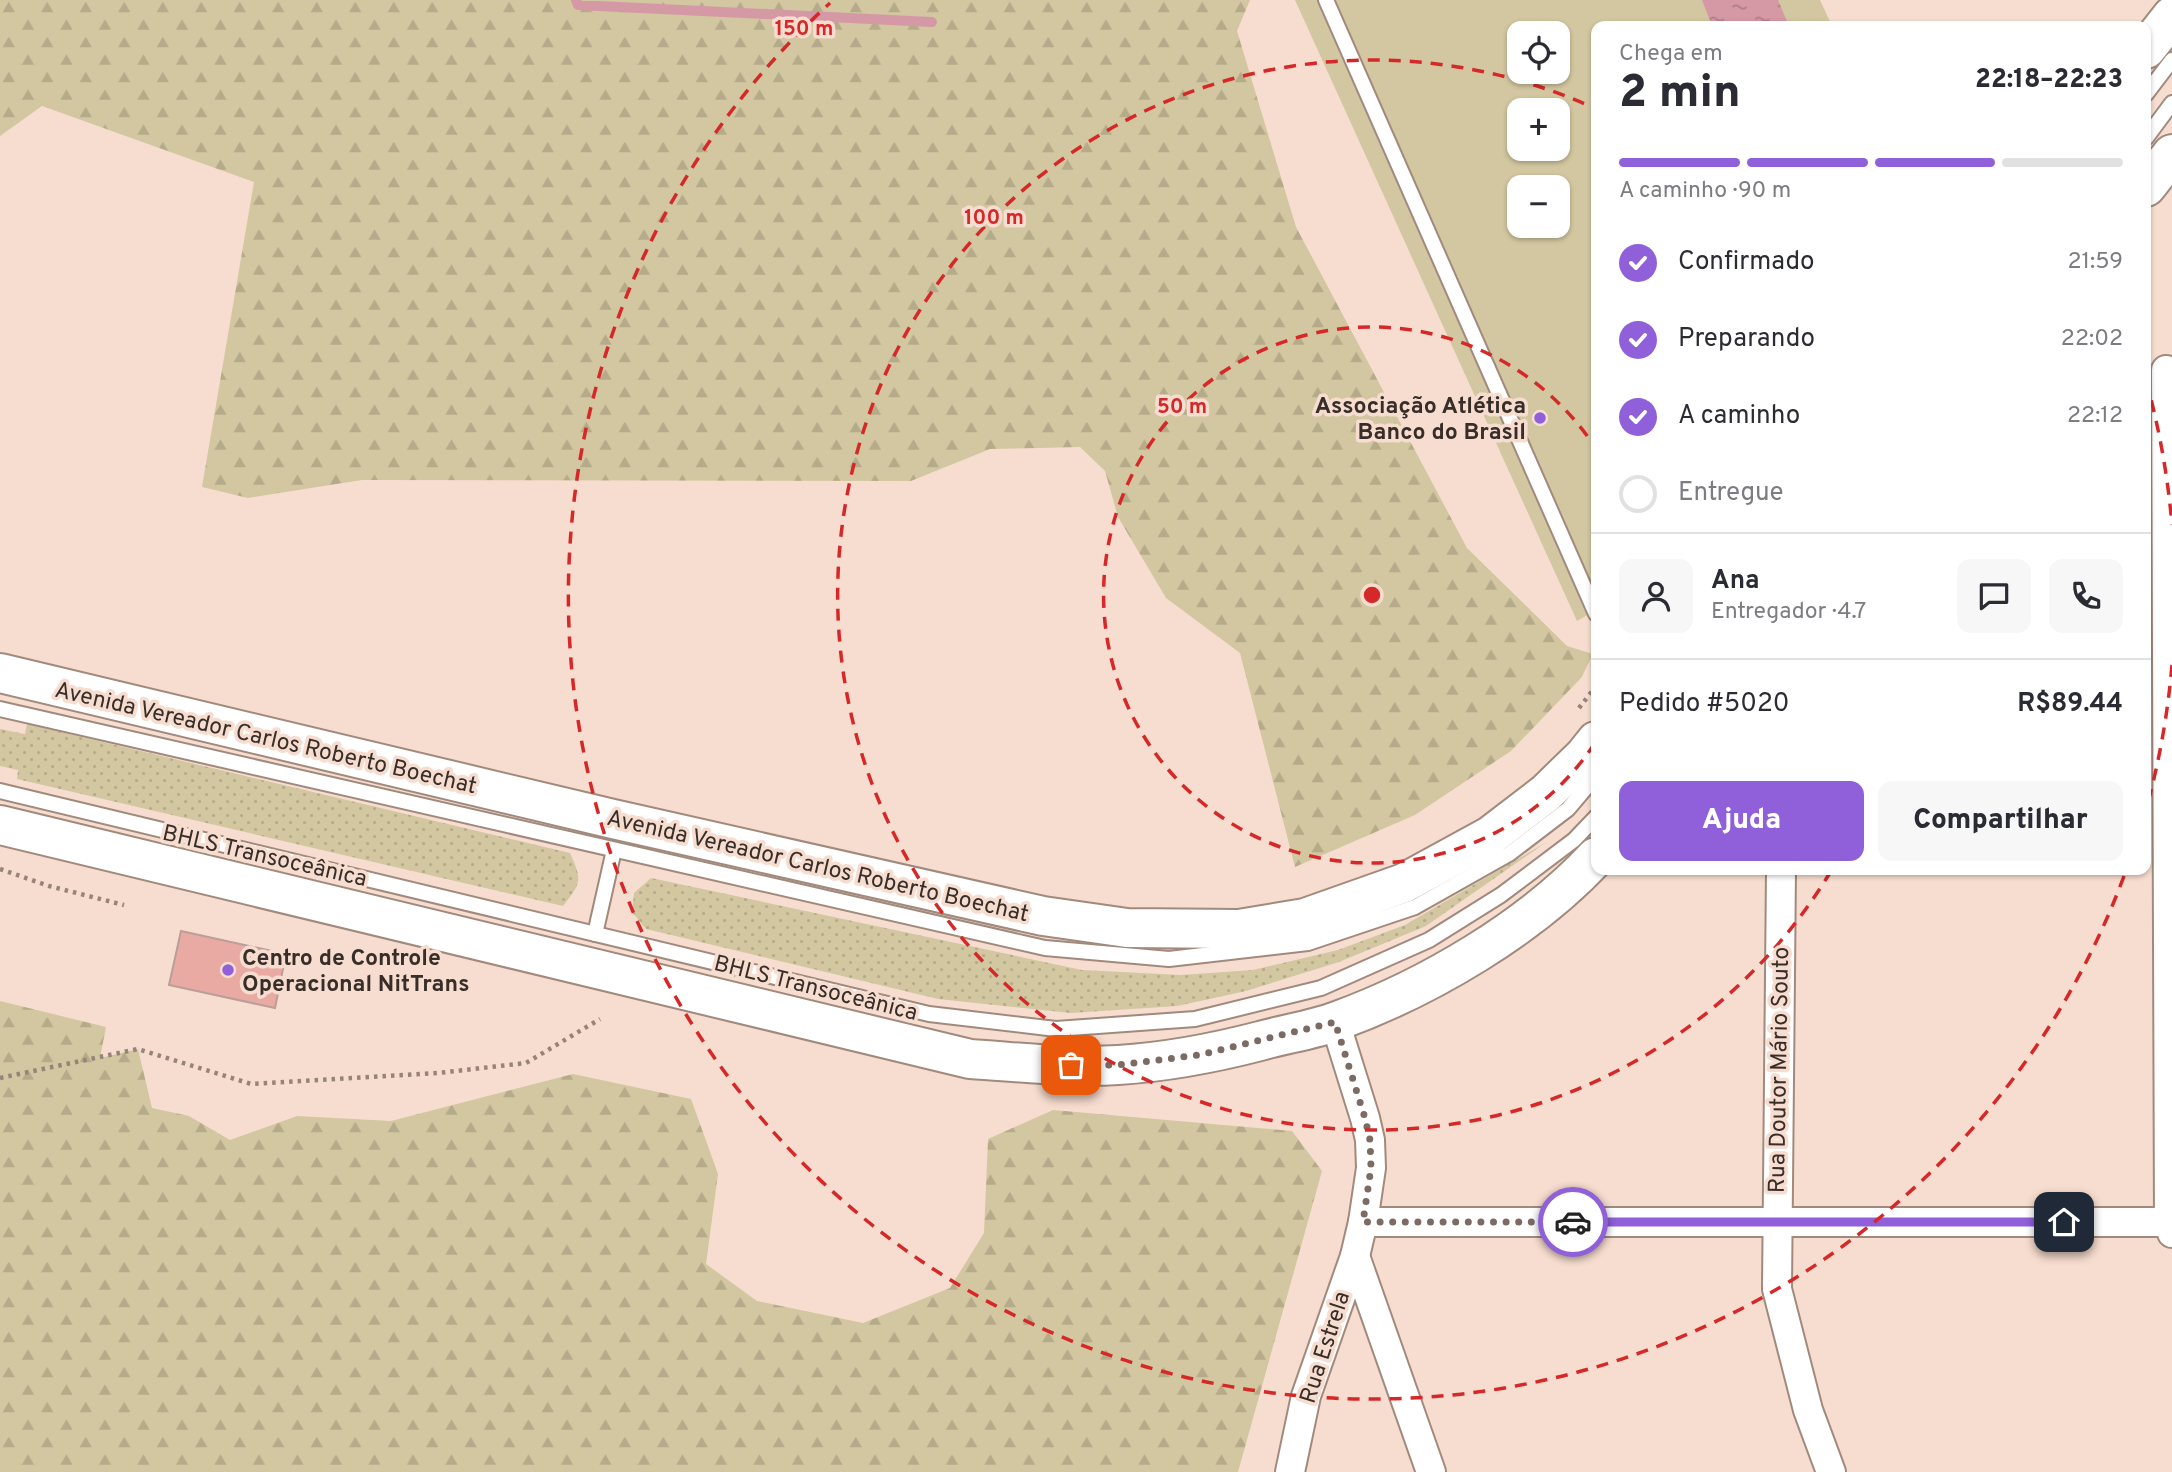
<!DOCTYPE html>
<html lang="pt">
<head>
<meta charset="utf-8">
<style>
	body { margin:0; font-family:Overpass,sans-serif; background:#f7f7f7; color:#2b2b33; height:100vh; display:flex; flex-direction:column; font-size:26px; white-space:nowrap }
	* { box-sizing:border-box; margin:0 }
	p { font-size:23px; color:#7c7c81 }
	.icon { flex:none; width:38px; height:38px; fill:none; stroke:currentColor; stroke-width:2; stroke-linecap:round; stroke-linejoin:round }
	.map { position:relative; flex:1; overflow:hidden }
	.sheet { position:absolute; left:1591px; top:21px; width:560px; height:854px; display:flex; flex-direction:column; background:#fff; border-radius:14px; box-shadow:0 2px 5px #0004 }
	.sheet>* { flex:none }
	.buttons { position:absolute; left:1507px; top:21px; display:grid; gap:14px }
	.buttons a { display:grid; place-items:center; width:63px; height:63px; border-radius:14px; background:#fff; box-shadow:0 2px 5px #0004; font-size:35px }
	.pin { position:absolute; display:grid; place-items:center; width:60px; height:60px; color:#fff; margin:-30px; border-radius:14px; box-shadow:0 4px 10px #0006 }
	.courier { position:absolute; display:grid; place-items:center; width:70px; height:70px; margin:-35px; border:5px solid #8f60da; border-radius:50%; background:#fff; color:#222; box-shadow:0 2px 9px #0007 }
	.summary em { font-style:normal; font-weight:800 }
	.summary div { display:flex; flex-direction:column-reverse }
	.summary { display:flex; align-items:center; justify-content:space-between; height:119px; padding:0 28px }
	h1 { font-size:46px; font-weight:800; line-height:52px }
	.bar { display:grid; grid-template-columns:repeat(4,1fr); gap:10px 7px; align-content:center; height:84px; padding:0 28px }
	.bar i { height:9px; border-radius:5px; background:#e1e1e2 }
	.bar .active { background:#8f60da }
	.bar p { grid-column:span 4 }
	.line { display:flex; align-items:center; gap:18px; padding:0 28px; border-top:2px solid #e1e1e2 }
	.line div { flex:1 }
	.round { display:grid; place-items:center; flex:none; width:74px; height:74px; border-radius:14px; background:#f7f7f7 }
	ol { padding:0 28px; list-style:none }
	li { display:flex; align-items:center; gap:21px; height:77px }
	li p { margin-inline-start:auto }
	li .icon { padding:7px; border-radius:50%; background:#8f60da; color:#fff; stroke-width:4 }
	li:last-child { color:#7c7c81 }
	li i { width:38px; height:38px; border:4px solid #e1e1e2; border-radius:50% }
	.cta { display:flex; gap:14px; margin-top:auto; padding:14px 28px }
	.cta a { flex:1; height:80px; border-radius:14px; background:#8f60da; color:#fff; font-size:28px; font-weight:800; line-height:80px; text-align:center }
	.cta a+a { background:#f7f7f7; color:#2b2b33 }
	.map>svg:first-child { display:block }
	.grass { fill:url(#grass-dots) }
	.forest { fill:url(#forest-firs) }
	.garden { fill:#d2c7a0; fill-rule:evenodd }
	.water { fill:url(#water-ripples) }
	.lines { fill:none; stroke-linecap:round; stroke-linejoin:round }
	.stream { stroke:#d599a5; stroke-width:10 }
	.building { fill:#e8aaa2; stroke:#bb9e9a; stroke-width:2 }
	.lane-casing { stroke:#a18a7d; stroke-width:18 }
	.street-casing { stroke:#a18a7d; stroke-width:32 }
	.secondary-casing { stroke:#a18a7d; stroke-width:42 }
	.path { stroke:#96847b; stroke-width:4.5; stroke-dasharray:3.5 5; stroke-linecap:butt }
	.lane { stroke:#fff; stroke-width:14 }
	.street { stroke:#fff; stroke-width:28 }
	.secondary { stroke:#fff; stroke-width:38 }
	.done { stroke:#7b6b63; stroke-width:7; stroke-dasharray:0 12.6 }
	.route { stroke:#8f60da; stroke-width:9 }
	.ring { fill:none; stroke:#d62828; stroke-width:3.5; stroke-dasharray:12 9 }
	.poi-dot { fill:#8f60da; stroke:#f7ddcf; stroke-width:2.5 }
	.labels { text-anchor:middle; stroke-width:7; stroke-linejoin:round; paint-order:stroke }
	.poi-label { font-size:23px; font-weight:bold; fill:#382e29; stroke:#f7ddcf; text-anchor:end }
	.street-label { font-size:23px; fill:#382e29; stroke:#f7ddcf }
	.centre { fill:#d62828; stroke:#f7ddcf; stroke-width:3.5 }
	.ring-label { font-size:21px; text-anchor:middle; font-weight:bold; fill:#d62828; stroke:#f7ddcf; stroke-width:7; stroke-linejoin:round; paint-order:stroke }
</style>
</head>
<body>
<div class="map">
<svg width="2172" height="1472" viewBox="0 0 2172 1472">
	<defs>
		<pattern id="grass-dots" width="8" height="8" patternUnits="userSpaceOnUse" patternTransform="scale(1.75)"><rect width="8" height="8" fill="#d2c7a0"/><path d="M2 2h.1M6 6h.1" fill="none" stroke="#b5ab8a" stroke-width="1.8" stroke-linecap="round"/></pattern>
		<pattern id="forest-firs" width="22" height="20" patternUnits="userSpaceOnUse" patternTransform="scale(1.75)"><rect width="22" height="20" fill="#d2c7a0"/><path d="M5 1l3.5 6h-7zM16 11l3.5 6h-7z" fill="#b5ab8a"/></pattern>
		<pattern id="water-ripples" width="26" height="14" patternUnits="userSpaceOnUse" patternTransform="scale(1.75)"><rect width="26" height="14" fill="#d599a5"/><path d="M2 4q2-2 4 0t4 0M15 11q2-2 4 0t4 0" fill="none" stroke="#ae7d86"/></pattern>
	</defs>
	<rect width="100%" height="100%" fill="#f7ddcf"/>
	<g class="grass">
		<path d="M 27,724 L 570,853 C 582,880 582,882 563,906 L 17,779 L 18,770 L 0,766 L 0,729 L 25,734 Z"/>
		<polygon points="1545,843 1426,926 1339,962 1246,991 1177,1006 1071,1013 938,999 646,929 632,912 634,893 651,878 1082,970 1181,975 1253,970 1338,950 1405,925"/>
	</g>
	<g class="forest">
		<polygon points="0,0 1250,0 1237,31 1296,227 1467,548 1567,646 1593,654 1581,678 1511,751 1415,815 1295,867 1240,653 1166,598 1118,517 1105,471 1080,447 990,449 911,481 362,480 248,498 202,487 254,182 42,106 0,136"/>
		<polygon points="0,1001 106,1027 100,1058 138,1049 152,1108 189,1116 230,1140 297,1116 391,1121 573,1074 691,1099 718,1174 706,1264 757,1301 863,1323 950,1288 984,1233 988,1139 1053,1110 1292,1131 1322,1171 1238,1472 0,1472"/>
	</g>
	<path class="garden" d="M 1295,0 L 1820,0 L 1832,26 L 1596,26 L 1596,610 L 1577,621 ZM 1519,33 L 1558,33 L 1558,72 L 1519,72 ZM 1519,110 L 1558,110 L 1558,149 L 1519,149 ZM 1519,187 L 1558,187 L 1558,226 L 1519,226 Z"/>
	<polygon class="water" points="1702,0 1778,0 1789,26 1712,26"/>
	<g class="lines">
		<polyline class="stream" points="576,0 578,5 932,22"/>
	</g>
	<polygon class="building" points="181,931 286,954 275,1008 169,985"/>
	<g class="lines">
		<g class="lane-casing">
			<g id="lane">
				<polyline points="1326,0 1596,614"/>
				<polyline points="2146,94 2172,60"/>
				<polyline points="2146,138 2172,103"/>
				<polyline points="0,709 1045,948 1169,959 1308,943 1415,907 1509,854 1568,809 1596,776"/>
				<polyline points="0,791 929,1014 1056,1029 1195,1019 1321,988 1429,940 1501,895 1574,840 1596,817"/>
				<polyline points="595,934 614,850"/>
			</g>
		</g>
		<g class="street-casing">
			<g id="street">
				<polyline points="2166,370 2169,1222 2172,1233"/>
				<polyline points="1781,870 1777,1289 1808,1410 1831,1472"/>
				<polyline points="1363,1222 2172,1222"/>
				<polyline points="1355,1256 1431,1472"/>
				<polyline points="1290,1472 1306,1396 1355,1256 1363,1222 1371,1168 1370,1140 1365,1118 1335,1022"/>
			</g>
		</g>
		<g class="secondary-casing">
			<g id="secondary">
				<polyline points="2146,49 2172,16"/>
				<polyline points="2146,187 2172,154"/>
				<polyline points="0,673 613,819 1043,916 1127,928 1239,929 1305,918 1404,883 1490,836 1546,793 1584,756 1596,741"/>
				<path d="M 0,825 L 970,1059 C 1019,1062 1069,1068 1118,1065 C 1166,1062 1214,1053 1260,1041 C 1285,1034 1313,1030 1337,1021 C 1428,988 1530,928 1596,857"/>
			</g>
		</g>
		<g class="path">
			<polyline points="1579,708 1596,686"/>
			<polyline points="0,869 49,886 124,905"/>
			<polyline points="0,1078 138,1049 251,1084 438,1073 526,1063 600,1019"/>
		</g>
		<use href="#lane" class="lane"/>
		<use href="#street" class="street"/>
		<use href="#secondary" class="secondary"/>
	</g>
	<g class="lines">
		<polyline class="done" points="1071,1065 1118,1065 1199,1055 1335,1022 1365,1118 1370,1140 1371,1168 1363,1222 1573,1222"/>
		<polyline class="route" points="1573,1222 2064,1222"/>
	</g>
	<g class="ring">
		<path d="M1595 743A268 268 0 1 1 1595 447"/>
		<path d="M1831 871A535 535 0 1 1 1594 108"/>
		<path d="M2172 665A803 803 0 0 1 2146 810M2124 876A803 803 0 1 1 830 3M2146 380A803 803 0 0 1 2172 525"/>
	</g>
	<g class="poi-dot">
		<circle cx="1540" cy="418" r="7"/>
		<circle cx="228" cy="970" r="7"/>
	</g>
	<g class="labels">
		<g class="poi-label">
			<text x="1526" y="413">Associação Atlética<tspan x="1526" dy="26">Banco do Brasil</tspan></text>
			<text x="242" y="965" text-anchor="start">Centro de Controle<tspan x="242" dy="26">Operacional NitTrans</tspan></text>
		</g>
		<g class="street-label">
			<text transform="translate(266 737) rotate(13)" y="8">Avenida Vereador Carlos Roberto Boechat</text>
			<text transform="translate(265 855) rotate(13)" y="8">BHLS Transoceânica</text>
			<text transform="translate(818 865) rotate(13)" y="8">Avenida Vereador Carlos Roberto Boechat</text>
			<text transform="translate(816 987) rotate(14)" y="8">BHLS Transoceânica</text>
			<text transform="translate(1778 1070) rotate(-89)" y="8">Rua Doutor Mário Souto</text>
			<text transform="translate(1324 1347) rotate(-72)" y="8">Rua Estrela</text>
		</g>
	</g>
	<circle cx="1372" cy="595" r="10" class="centre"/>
	<g class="ring-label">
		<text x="804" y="35">150 m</text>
		<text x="994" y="224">100 m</text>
		<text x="1182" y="413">50 m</text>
	</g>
</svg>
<div class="buttons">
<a><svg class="icon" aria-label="locate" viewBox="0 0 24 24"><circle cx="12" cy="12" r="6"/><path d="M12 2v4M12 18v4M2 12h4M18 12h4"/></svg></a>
<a>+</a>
<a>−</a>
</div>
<div class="pin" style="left:1071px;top:1065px;background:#ea580c"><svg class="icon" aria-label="bag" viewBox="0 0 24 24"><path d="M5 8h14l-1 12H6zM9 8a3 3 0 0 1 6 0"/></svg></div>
<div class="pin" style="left:2064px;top:1222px;background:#1f2937"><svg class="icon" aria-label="home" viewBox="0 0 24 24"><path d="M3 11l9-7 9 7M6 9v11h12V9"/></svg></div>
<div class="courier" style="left:1573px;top:1222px"><svg class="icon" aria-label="car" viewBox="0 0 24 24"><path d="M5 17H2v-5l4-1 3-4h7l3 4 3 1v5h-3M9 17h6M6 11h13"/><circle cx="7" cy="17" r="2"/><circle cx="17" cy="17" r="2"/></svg></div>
<section class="sheet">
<div class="summary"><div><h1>2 min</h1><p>Chega em</p></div><em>22:18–22:23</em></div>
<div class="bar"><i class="active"></i><i class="active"></i><i class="active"></i><i></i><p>A caminho · 90 m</p></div>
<ol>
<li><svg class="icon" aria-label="check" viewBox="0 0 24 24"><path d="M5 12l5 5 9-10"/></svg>Confirmado<p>21:59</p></li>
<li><svg class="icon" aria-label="check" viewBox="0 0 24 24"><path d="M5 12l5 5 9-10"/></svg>Preparando<p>22:02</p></li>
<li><svg class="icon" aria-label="check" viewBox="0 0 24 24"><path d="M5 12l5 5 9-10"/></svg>A caminho<p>22:12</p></li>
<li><i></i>Entregue</li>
</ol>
<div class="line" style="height:126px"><a class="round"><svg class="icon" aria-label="person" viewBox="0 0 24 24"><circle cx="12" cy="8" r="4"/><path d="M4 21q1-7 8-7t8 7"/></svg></a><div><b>Ana</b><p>Entregador · 4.7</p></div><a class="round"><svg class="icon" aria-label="chat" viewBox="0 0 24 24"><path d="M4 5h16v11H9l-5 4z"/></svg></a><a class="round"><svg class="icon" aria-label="phone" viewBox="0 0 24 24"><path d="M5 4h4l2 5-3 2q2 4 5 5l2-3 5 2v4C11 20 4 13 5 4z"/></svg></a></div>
<div class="line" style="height:91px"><div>Pedido #5020</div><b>R$89.44</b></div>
<div class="cta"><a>Ajuda</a><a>Compartilhar</a></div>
</section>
</div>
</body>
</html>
